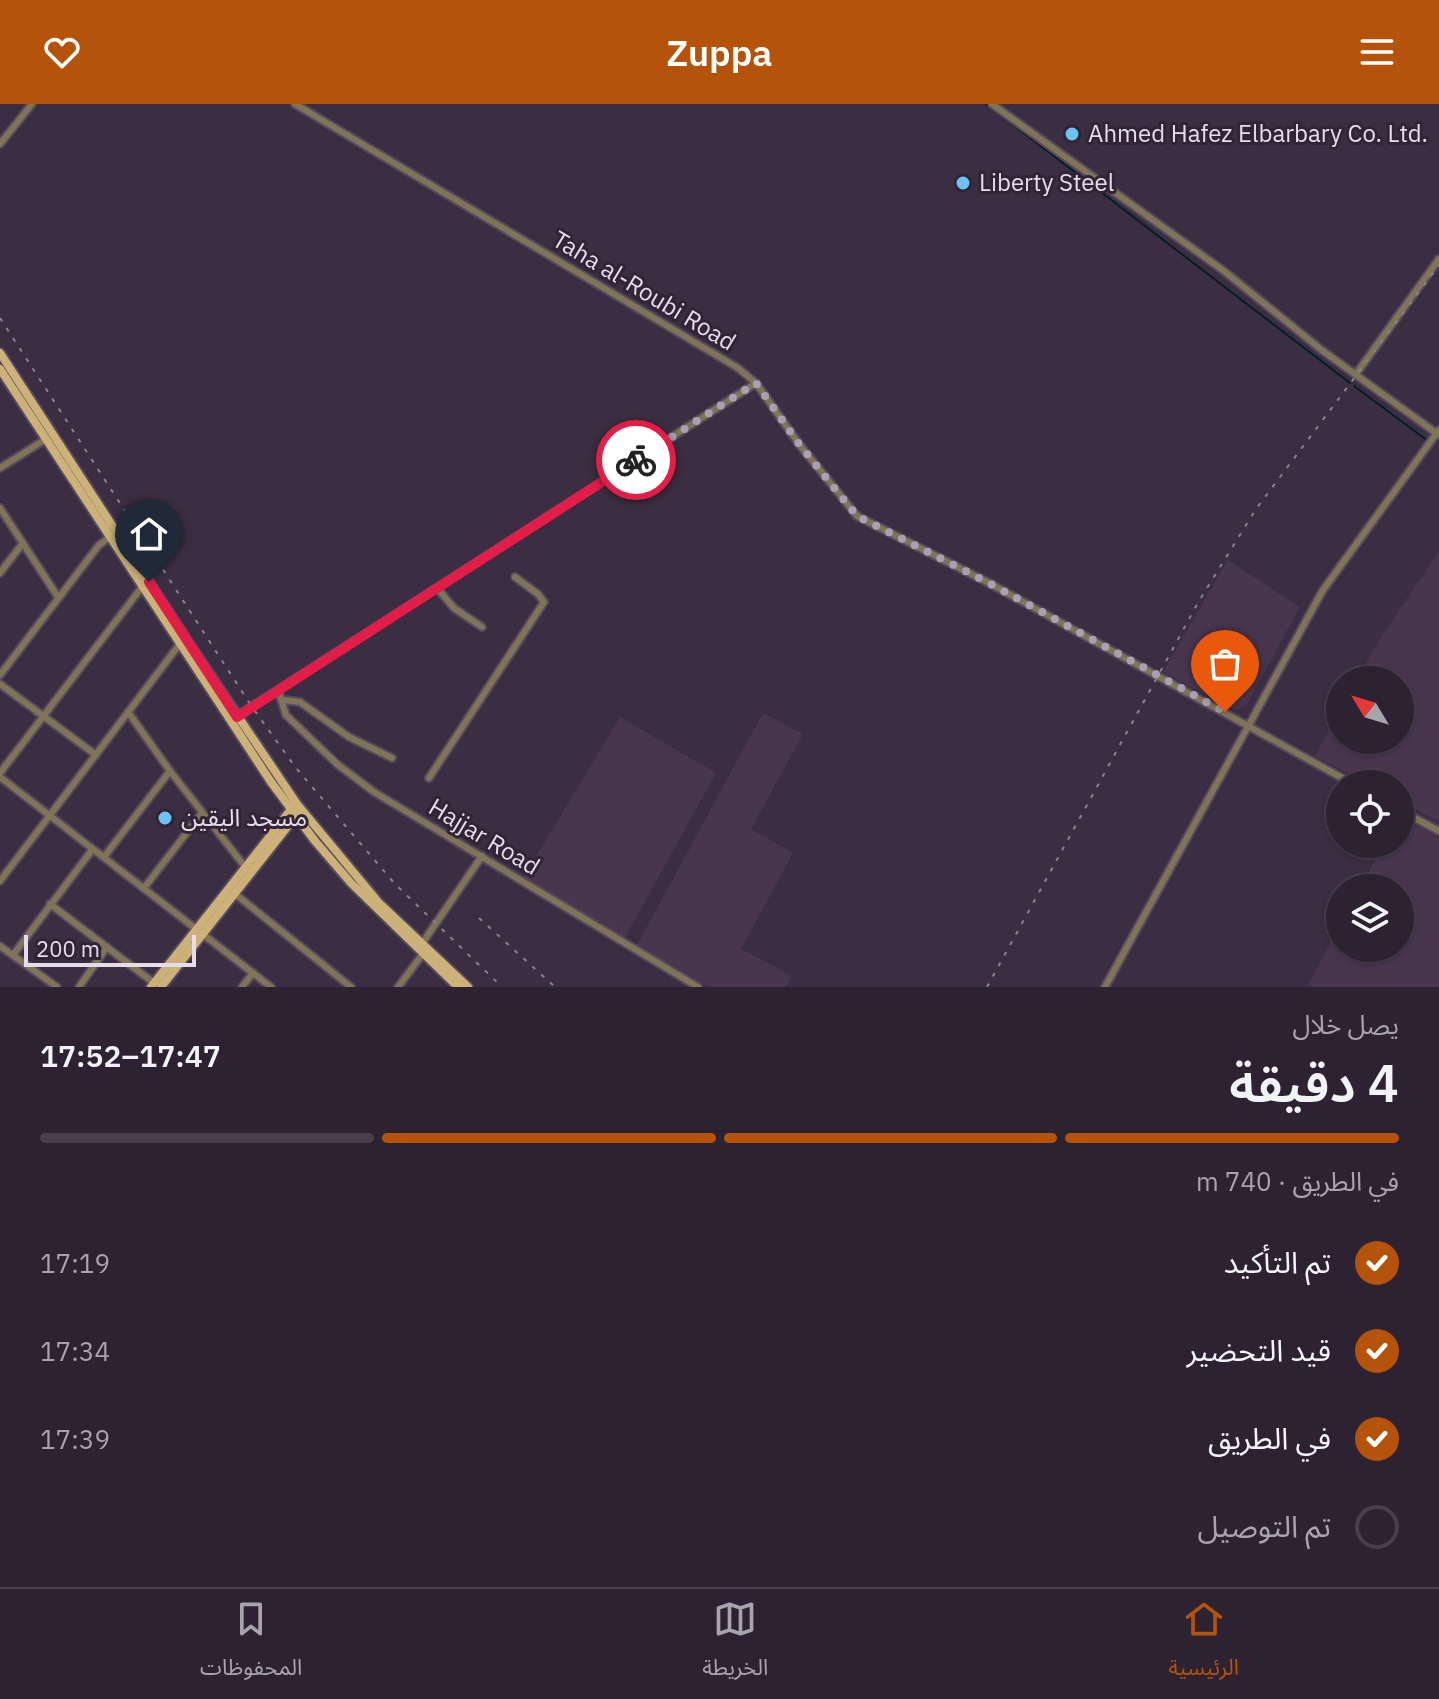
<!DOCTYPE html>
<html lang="ar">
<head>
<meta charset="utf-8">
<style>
	body { margin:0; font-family:"IBM Plex Sans","Noto Sans Arabic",sans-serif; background:#352a3a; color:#f1f3f6; direction:rtl; height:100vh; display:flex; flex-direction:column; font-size:30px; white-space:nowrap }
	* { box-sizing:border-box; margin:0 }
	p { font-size:26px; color:#a7a4ac }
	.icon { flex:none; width:44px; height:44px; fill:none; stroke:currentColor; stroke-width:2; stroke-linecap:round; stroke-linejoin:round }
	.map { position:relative; height:883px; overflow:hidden; direction:ltr }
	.details { display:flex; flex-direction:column; background:#2d2232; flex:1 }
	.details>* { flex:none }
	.needle { width:52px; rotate:308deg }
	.controls { position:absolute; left:1326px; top:562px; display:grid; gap:16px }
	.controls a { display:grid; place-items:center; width:88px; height:88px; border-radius:50%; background:#2d2232; box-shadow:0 2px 6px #0004,0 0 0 2px #483f4d; font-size:40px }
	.scale { position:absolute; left:24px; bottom:20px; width:172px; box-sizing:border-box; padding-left:8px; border:4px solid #e6ddea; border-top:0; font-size:22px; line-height:28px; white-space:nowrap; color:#e6ddea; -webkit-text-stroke:6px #322437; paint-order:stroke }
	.pin { position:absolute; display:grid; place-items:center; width:68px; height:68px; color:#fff; margin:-82px -34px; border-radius:50% 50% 50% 0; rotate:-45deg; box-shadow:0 0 8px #0007 }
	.pin .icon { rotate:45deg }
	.courier { position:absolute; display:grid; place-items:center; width:80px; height:80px; margin:-40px; border:6px solid #e11d48; border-radius:50%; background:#fff; color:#222; box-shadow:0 2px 10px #0007 }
	.headline em { font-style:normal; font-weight:600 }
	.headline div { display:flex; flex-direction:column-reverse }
	.headline { display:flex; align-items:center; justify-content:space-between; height:136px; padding:0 40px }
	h1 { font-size:52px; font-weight:600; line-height:60px }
	.bar { display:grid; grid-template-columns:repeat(4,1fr); gap:12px 8px; align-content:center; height:96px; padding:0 40px }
	.bar i { height:10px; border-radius:6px; background:#483f4d }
	.bar .current { background:#b45309 }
	.bar p { grid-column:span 4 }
	ol { padding:0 40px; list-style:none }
	li { display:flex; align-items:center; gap:24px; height:88px }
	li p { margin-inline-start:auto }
	li .icon { padding:8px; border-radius:50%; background:#b45309; color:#fff; stroke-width:4 }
	li:last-child { color:#a7a4ac }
	li i { width:44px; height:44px; border:4px solid #483f4d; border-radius:50% }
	header { display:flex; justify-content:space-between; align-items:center; height:104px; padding:0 40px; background:#b45309; color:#fff; font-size:36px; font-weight:600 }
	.tab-bar { display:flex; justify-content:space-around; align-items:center; height:112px; border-top:2px solid #483f4d; background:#2d2232; font-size:22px; color:#a7a4ac }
	.tab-bar a { display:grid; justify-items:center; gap:4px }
	.tab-bar .current { color:#b45309 }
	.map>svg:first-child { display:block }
	.built { fill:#48364f }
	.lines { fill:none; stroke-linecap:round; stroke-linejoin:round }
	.stream { stroke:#002025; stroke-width:2 }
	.minor-casing { stroke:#574a5d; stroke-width:10 }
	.major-casing { stroke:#574a5d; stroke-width:12 }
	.minor { stroke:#807458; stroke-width:6 }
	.major { stroke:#ccb279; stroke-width:8 }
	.rail { stroke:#8c8191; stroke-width:2; stroke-dasharray:4 8; stroke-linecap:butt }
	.done { stroke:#aaa0af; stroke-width:8; stroke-dasharray:0 14.4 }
	.route { stroke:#e11d48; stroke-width:10 }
	.poi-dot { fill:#6cc3f2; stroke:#322437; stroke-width:3 }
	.labels { text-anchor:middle; stroke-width:6; stroke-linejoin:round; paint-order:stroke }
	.poi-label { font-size:24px; fill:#e6ddea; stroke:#322437; text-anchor:start }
	.street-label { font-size:24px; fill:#e6ddea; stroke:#322437 }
</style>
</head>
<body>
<header><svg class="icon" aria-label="menu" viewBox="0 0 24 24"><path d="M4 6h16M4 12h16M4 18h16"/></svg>Zuppa<svg class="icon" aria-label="heart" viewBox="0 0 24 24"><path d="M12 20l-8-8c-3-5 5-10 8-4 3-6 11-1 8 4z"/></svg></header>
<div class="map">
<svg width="1439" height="883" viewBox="0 0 1439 883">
	<rect width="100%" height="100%" fill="#3c2e42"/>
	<g class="built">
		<polygon points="1439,447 1439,718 1400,696 1400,680 1369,680 1315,652 1340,606 1340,636 1400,636 1400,576 1357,576 1378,538"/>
		<polygon points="1228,456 1300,503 1246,602 1235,606 1163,568"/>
		<polygon points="763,609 803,630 751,725 793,749 741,845 792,872 786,883 708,883 636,843"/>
		<polygon points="620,613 716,669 622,839 519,781"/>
		<polygon points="1400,712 1439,734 1439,883 1307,883 1340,821 1340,844 1400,844 1400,784 1360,784 1384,740 1400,740"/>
	</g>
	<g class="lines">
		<g class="stream">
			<polyline points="986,0 1350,279"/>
			<polyline points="1354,282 1428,337"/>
		</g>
		<g class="minor-casing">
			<g id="minor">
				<polyline points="295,0 738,264 756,279 799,340 857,412 989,479 1353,680"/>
				<polyline points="992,0 1224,167 1323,247 1439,331"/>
				<polyline points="0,40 32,0"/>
				<polyline points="1356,270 1439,155"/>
				<polyline points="0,364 46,335"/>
				<polyline points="0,404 58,493"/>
				<polyline points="0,469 23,439"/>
				<polyline points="437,484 454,504 482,523"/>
				<polyline points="0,571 99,441 110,433"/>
				<polyline points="0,580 96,651"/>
				<polyline points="278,586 286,611 337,660 374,688 698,883"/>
				<polyline points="283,596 300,598 349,633 392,654"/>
				<polyline points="128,608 170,667 246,764"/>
				<polyline points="237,612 756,279"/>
				<polyline points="0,669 142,483"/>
				<polyline points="0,673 271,883"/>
				<polyline points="429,674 544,498 538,490 515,473"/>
				<polyline points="1400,706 1439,727"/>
				<polyline points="104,753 170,667"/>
				<polyline points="0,777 179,541"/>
				<polyline points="144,784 202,709"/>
				<polyline points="234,789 351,883"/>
				<polyline points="50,800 154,879"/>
				<polyline points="421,841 482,752"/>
				<polyline points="0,842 57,883"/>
				<polyline points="13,851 92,746"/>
				<polyline points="79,883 107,843"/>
				<polyline points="242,883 253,869"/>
				<polyline points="398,883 422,851"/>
				<polyline points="1105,883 1323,486 1439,326"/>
			</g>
		</g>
		<g class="major-casing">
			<g id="major">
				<polyline points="0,249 188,538 297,700 379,799 468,883"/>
				<polyline points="0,265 271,678 315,737 351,779 458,883"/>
				<polyline points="151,883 293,703"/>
				<polyline points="161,883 299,708"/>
			</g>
		</g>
		<use href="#minor" class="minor"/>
		<use href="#major" class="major"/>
		<g class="rail">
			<polyline points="0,214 252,603 296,664 395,780 502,883"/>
			<polyline points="479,814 555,883"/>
			<polyline points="987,883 1199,497 1256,405 1439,161"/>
		</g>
	</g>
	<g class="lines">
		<polyline class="done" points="636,356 756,279 799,340 857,412 989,479 1225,608"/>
		<polyline class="route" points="149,478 237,613 636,356"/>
	</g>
	<g class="poi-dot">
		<circle cx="1072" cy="30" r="8"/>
		<circle cx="963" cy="79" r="8"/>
		<circle cx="165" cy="714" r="8"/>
	</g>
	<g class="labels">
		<g class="poi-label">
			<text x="1088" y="38">Ahmed Hafez Elbarbary Co. Ltd.</text>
			<text x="979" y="87">Liberty Steel</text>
			<text x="181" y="722">مسجد اليقين</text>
		</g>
		<g class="street-label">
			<text transform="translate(644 187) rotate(31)" y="8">Taha al-Roubi Road</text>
			<text transform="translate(484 733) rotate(31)" y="8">Hajjar Road</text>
		</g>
	</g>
</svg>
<div class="controls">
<a><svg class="needle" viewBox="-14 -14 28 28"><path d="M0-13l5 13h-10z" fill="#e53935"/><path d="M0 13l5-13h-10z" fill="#a7a4ac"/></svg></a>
<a><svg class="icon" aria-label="locate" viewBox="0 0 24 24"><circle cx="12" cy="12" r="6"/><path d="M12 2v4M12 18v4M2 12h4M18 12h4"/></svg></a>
<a><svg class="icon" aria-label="layers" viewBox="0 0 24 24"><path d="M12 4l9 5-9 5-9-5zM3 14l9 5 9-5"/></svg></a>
</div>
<div class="scale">200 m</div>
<div class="pin" style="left:1225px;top:608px;background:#ea580c"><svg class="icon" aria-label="bag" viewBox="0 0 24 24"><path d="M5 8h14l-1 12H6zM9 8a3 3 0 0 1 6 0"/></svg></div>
<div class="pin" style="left:149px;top:478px;background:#1f2937"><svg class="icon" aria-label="home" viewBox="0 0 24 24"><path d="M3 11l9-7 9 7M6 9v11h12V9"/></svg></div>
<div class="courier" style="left:636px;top:356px"><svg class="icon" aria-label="bike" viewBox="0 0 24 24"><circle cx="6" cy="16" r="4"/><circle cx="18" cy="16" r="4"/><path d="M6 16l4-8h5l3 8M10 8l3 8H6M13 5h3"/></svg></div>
</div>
<section class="details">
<div class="headline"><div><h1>4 دقيقة</h1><p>يصل خلال</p></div><em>17:47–17:52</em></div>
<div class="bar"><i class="current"></i><i class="current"></i><i class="current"></i><i></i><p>في الطريق · 740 m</p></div>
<ol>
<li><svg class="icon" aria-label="check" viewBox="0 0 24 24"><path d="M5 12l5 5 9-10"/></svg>تم التأكيد<p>17:19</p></li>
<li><svg class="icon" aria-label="check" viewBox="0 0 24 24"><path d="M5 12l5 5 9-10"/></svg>قيد التحضير<p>17:34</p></li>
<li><svg class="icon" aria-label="check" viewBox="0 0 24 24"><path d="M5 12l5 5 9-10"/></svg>في الطريق<p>17:39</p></li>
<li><i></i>تم التوصيل</li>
</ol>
</section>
<nav class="tab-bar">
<a class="current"><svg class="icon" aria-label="home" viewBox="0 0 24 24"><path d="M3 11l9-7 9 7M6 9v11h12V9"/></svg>الرئيسية</a>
<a><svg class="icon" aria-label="map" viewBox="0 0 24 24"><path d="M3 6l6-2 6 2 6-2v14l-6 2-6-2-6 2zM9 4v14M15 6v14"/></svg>الخريطة</a>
<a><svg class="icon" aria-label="saved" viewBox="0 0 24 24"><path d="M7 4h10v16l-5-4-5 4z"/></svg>المحفوظات</a>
</nav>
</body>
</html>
